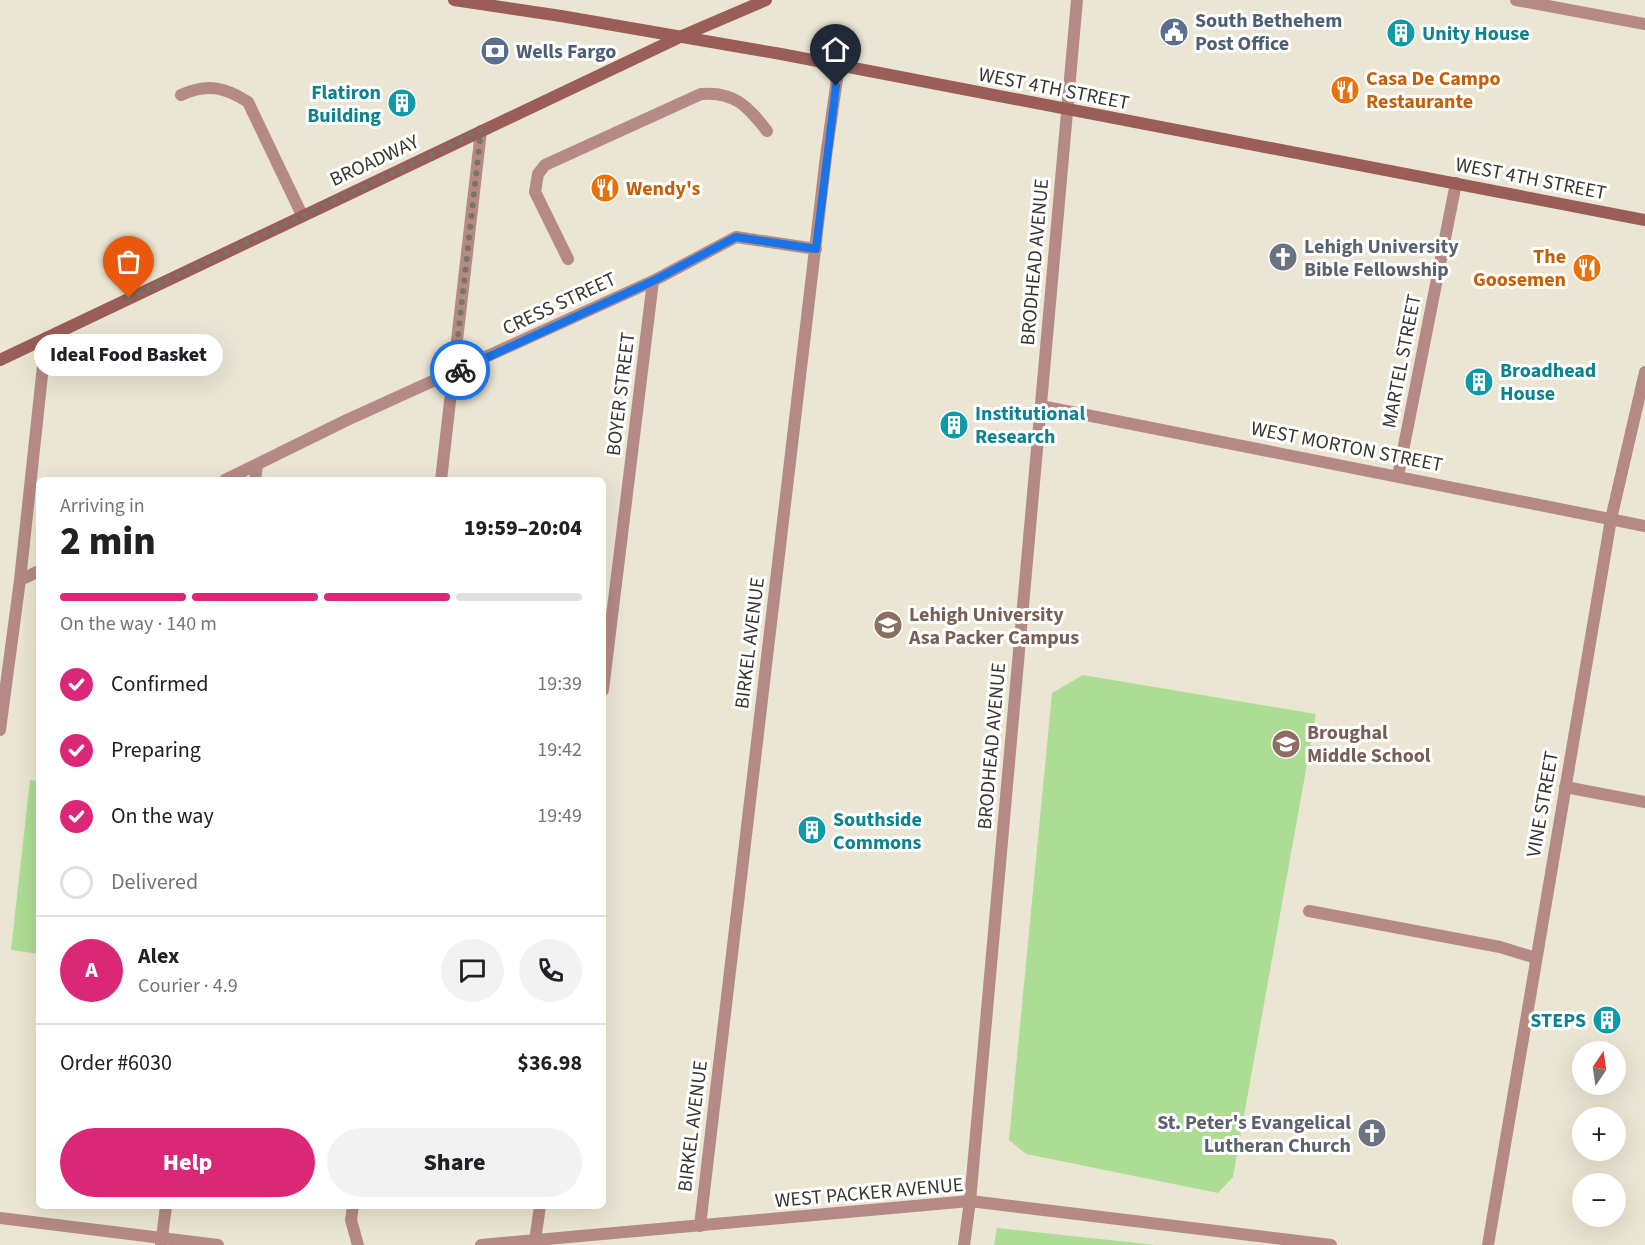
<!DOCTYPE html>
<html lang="en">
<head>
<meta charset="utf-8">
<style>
	body { margin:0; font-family:"Source Sans 3",sans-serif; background:#f2f2f2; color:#202124; height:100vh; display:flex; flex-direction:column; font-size:22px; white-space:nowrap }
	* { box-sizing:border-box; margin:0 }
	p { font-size:20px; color:#757577 }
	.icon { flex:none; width:33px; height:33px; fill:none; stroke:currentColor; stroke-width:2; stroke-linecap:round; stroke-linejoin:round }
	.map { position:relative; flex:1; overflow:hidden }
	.drawer { position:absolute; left:36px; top:477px; width:570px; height:732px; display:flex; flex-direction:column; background:#fff; border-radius:9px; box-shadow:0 6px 24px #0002 }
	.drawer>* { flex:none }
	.needle { width:39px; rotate:13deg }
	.controls { position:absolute; left:1572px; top:1041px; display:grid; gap:12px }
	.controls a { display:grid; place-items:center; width:54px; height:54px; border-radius:50%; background:#fff; box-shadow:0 6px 24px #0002; font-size:30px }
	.pin { position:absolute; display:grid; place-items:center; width:51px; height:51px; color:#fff; margin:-62px -26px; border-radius:50% 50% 50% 0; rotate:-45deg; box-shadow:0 0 6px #0007 }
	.pin .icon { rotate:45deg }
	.courier { position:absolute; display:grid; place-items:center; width:60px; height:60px; margin:-30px; border:4px solid #1a73e8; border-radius:50%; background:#fff; color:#222; box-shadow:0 2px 8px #0007 }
	.bubble { position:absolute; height:42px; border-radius:21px; background:#fff; box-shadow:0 6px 24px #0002; font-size:20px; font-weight:800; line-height:42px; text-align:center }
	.head em { font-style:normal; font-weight:800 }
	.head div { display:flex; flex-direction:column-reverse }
	.head { display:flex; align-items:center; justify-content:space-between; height:102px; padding:0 24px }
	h1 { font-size:39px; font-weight:800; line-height:45px }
	.bar { display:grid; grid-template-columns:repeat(4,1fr); gap:9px 6px; align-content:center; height:72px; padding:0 24px }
	.bar i { height:8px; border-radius:4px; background:#e0e0e0 }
	.bar .on { background:#db2777 }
	.bar p { grid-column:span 4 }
	.line { display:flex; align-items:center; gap:15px; padding:0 24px; border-top:2px solid #e0e0e0 }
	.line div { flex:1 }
	.round { display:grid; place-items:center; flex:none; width:63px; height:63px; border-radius:32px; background:#f2f2f2 }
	ol { padding:0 24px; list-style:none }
	li { display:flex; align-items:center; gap:18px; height:66px }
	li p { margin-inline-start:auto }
	li .icon { padding:6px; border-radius:50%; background:#db2777; color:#fff; stroke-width:4 }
	li:last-child { color:#757577 }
	li i { width:33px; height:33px; border:3px solid #e0e0e0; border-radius:50% }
	.action { display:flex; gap:12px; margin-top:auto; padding:12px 24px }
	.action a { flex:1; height:69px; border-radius:36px; background:#db2777; color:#fff; font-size:24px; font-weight:800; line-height:69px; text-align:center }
	.action a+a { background:#f2f2f2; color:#202124 }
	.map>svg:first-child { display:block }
	.green { fill:#addd95 }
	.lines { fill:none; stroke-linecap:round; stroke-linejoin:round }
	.lane { stroke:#b58a85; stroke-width:12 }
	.street { stroke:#b58a85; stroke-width:12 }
	.secondary { stroke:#9a5d58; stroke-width:12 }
	.done { stroke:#777468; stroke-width:6; stroke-dasharray:0 10.8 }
	.route { stroke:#1a73e8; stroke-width:8 }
	.labels { text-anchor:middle; stroke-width:6; stroke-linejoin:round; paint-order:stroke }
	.service-label { font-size:20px; font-weight:bold; fill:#4e5e75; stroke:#fff; text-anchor:start }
	.culture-label { font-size:20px; font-weight:bold; fill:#0d838f; stroke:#fff; text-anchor:start }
	.food-label { font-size:20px; font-weight:bold; fill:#c56008; stroke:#fff; text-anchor:start }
	.street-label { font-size:20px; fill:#38362f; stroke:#fff }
	.worship-label { font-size:20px; font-weight:bold; fill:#5b616d; stroke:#fff; text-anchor:start }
	.education-label { font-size:20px; font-weight:bold; fill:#785e54; stroke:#fff; text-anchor:start }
</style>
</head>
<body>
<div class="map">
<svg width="1645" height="1245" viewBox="0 0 1645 1245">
	<rect width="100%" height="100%" fill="#ebe6d3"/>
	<g class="green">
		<polygon points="1083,675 1316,714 1233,1177 1218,1193 1026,1154 1009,1140 1052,693"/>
		<polygon points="30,780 39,781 39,954 11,950"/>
		<polygon points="997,1228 1156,1245 994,1245"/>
	</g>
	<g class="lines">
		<g class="lane">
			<polyline points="1516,0 1645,24"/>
			<path d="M 181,95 C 207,83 225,87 248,102 L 302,215"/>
			<path d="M 568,259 L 535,192 L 538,174 L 545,165 L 701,94 C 735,91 748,107 767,131"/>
			<polyline points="1398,476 1456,183"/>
			<polyline points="225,480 347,420 653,281 736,237 816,249"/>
			<polyline points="255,480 257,465"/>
			<polyline points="20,580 39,571"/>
			<polyline points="603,690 653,281"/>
			<polyline points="1309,911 1500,947 1536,958"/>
			<polyline points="535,1241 540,1206"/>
			<polyline points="161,1245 166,1206"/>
		</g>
		<g class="street">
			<polyline points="1041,406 1645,526"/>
			<polyline points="441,480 481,131"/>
			<polyline points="0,730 20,580 46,338"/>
			<polyline points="1565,787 1645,802"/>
			<polyline points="353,1206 351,1220 358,1245"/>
			<polyline points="0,1218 218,1245"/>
			<polyline points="700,1226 826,156 839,65"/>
			<polyline points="481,1245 970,1201 1331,1245"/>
			<polyline points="964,1245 970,1201 1077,0"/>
			<polyline points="1488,1245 1611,519 1645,372"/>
		</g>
		<g class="secondary">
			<polyline points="454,0 561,16 781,54 1645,220"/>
			<polyline points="0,360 682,36 766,0"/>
		</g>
	</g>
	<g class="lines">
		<polyline class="done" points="129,298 481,131 454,372 460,370"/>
		<polyline class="route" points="460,370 653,281 736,237 816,249 836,86"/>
	</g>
	<defs>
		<g id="civic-disc" transform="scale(1.5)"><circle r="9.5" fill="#5c6f8a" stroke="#fff"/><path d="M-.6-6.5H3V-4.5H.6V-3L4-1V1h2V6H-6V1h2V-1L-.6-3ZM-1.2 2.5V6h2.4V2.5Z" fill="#fff"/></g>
		<g id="building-disc" transform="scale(1.5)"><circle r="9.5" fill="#0f9aa8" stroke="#fff"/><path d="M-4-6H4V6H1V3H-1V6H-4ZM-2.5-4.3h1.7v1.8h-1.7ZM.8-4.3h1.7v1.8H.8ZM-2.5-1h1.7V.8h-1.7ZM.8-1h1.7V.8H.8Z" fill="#fff"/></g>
		<g id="bank-disc" transform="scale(1.5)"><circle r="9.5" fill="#5c6f8a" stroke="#fff"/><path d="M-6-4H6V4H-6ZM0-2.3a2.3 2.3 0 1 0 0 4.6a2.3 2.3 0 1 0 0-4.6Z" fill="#fff"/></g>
		<g id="restaurant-disc" transform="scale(1.5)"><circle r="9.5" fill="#e8710a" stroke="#fff"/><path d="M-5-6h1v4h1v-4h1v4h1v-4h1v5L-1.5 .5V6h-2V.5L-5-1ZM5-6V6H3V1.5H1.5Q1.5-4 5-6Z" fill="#fff"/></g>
		<g id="church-disc" transform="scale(1.5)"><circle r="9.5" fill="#6b7280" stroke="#fff"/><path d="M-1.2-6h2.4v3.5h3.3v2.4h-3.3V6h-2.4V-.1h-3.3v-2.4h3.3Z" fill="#fff"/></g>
		<g id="university-disc" transform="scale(1.5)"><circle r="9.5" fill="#8d6e63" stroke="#fff"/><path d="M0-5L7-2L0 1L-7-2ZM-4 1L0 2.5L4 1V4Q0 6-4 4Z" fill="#fff"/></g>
		<g id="school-disc" transform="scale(1.5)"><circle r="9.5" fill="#8d6e63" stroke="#fff"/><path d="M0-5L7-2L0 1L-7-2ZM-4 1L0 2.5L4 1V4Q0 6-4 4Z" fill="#fff"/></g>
	</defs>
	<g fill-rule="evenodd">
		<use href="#civic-disc" x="1174" y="32"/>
		<use href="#building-disc" x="1401" y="33"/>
		<use href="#bank-disc" x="495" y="51"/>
		<use href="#restaurant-disc" x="1345" y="90"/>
		<use href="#building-disc" x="402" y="103"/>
		<use href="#restaurant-disc" x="605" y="188"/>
		<use href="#church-disc" x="1283" y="257"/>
		<use href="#restaurant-disc" x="1587" y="268"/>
		<use href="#building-disc" x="1479" y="382"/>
		<use href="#building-disc" x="954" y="425"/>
		<use href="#university-disc" x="888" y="625"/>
		<use href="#school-disc" x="1286" y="744"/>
		<use href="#building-disc" x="812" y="830"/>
		<use href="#building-disc" x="1607" y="1020"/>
		<use href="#church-disc" x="1372" y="1133"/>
	</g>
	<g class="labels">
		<g class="service-label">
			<text x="1195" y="27">South Bethehem<tspan x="1195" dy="23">Post Office</tspan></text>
			<text x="516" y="58">Wells Fargo</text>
		</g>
		<g class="culture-label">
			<text x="1422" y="40">Unity House</text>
			<text x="381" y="99" text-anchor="end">Flatiron<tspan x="381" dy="23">Building</tspan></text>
			<text x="1500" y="377">Broadhead<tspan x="1500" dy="23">House</tspan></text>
			<text x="975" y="420">Institutional<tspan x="975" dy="23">Research</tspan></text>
			<text x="833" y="826">Southside<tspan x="833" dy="23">Commons</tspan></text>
			<text x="1586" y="1027" text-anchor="end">STEPS</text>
		</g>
		<g class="food-label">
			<text x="1366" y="85">Casa De Campo<tspan x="1366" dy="23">Restaurante</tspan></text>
			<text x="626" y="195">Wendy's</text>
			<text x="1566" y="263" text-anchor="end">The<tspan x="1566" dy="23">Goosemen</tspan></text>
		</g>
		<g class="street-label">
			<text transform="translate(1054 88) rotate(11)" y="7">WEST 4TH STREET</text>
			<text transform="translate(374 160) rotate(-25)" y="7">BROADWAY</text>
			<text transform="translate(1531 178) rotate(11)" y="7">WEST 4TH STREET</text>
			<text transform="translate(1034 262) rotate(-85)" y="7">BRODHEAD AVENUE</text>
			<text transform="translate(559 303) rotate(-25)" y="7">CRESS STREET</text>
			<text transform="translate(1401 361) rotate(-79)" y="7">MARTEL STREET</text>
			<text transform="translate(620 394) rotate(-83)" y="7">BOYER STREET</text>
			<text transform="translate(1347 446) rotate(11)" y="7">WEST MORTON STREET</text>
			<text transform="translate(749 643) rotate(-83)" y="7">BIRKEL AVENUE</text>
			<text transform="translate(991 746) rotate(-85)" y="7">BRODHEAD AVENUE</text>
			<text transform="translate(1542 804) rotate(-80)" y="7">VINE STREET</text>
			<text transform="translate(692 1126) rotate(-83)" y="7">BIRKEL AVENUE</text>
			<text transform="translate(869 1192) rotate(-5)" y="7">WEST PACKER AVENUE</text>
		</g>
		<g class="worship-label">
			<text x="1304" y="253">Lehigh University<tspan x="1304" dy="23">Bible Fellowship</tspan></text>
			<text x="1351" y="1129" text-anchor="end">St. Peter's Evangelical<tspan x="1351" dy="23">Lutheran Church</tspan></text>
		</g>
		<g class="education-label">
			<text x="909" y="621">Lehigh University<tspan x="909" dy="23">Asa Packer Campus</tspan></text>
			<text x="1307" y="739">Broughal<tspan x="1307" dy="23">Middle School</tspan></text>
		</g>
	</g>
</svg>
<div class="controls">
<a><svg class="needle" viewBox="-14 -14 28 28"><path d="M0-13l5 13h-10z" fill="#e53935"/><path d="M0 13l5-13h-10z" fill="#757577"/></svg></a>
<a>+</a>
<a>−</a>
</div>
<div class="pin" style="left:129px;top:298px;background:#ea580c"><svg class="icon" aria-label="bag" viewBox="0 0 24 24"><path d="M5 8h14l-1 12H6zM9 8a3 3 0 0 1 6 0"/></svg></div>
<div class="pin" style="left:836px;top:86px;background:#1f2937"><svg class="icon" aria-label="home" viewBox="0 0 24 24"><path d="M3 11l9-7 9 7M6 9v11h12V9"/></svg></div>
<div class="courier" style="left:460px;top:370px"><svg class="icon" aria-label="bike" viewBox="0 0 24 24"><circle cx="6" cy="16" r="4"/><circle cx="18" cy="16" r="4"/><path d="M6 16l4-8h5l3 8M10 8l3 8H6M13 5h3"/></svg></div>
<div class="bubble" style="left:34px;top:334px;width:189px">Ideal Food Basket</div>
<section class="drawer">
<div class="head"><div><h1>2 min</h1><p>Arriving in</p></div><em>19:59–20:04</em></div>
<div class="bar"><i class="on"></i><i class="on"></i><i class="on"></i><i></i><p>On the way · 140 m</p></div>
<ol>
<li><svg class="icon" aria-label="check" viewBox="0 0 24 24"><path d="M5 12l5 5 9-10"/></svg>Confirmed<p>19:39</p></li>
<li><svg class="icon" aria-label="check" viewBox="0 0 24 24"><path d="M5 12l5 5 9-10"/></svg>Preparing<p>19:42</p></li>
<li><svg class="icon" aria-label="check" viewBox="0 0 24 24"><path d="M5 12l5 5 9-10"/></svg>On the way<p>19:49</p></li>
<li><i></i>Delivered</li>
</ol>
<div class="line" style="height:108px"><b class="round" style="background:#db2777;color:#fff">A</b><div><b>Alex</b><p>Courier · 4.9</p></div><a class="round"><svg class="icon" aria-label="chat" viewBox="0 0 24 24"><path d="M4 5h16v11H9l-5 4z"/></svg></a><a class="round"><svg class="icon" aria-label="phone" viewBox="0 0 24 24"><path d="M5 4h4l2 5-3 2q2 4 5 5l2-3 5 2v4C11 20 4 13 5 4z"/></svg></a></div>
<div class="line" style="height:78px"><div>Order #6030</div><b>$36.98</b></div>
<div class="action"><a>Help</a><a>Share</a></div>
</section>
</div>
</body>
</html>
